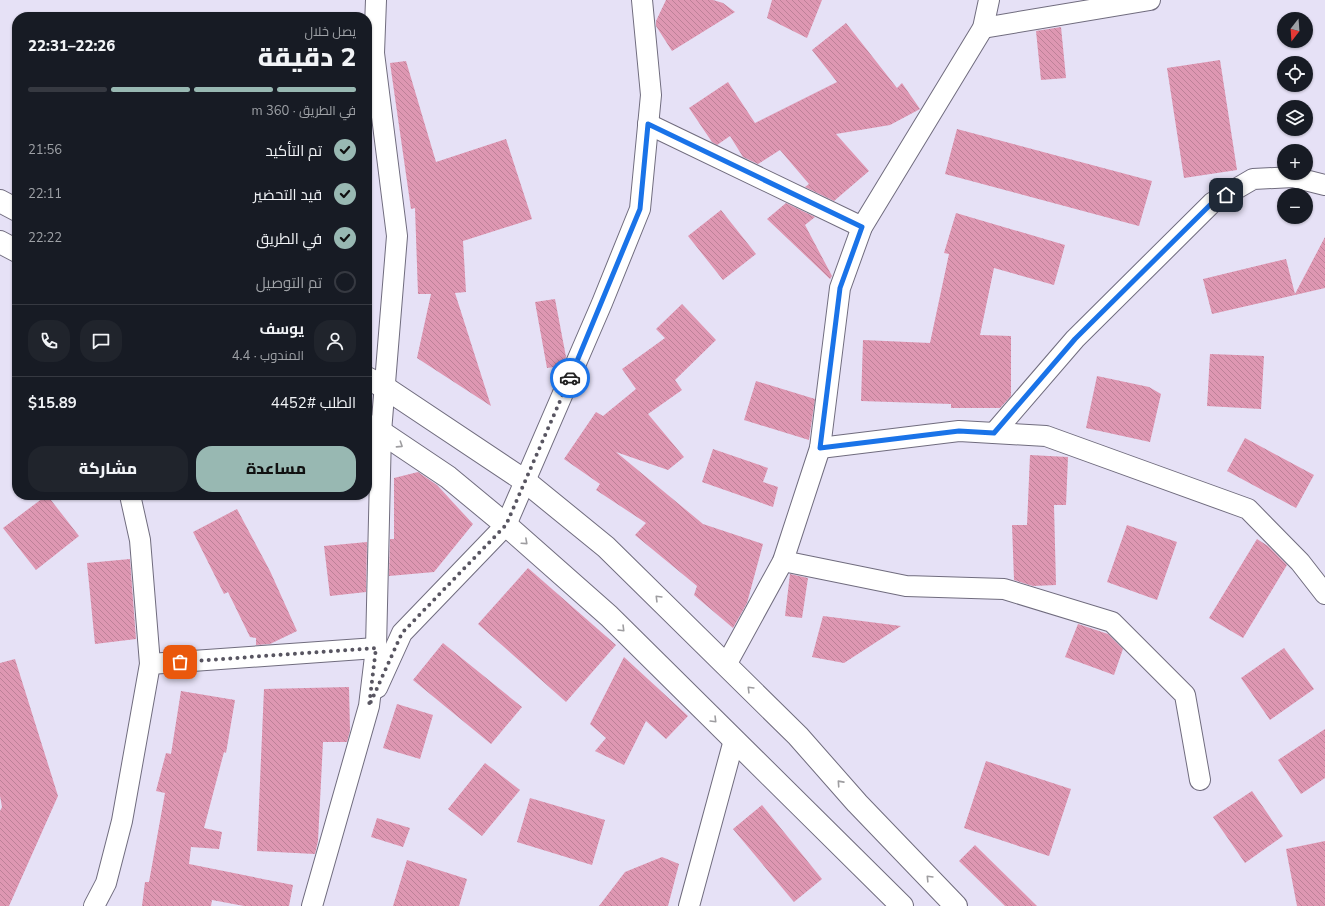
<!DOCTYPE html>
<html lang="ar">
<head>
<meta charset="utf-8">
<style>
	body { margin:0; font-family:"Nunito Sans",Cairo,sans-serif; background:#20242c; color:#f1f3f6; direction:rtl; height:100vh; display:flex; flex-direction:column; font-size:15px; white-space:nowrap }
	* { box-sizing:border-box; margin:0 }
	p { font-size:13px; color:#9ea1a6 }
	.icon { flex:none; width:22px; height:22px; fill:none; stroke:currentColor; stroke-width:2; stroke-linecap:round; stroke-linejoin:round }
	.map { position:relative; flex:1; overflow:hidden; direction:ltr }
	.details { position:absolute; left:12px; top:12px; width:360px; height:488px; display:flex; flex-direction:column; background:#171b24; border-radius:16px; box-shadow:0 1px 3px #0004; direction:rtl }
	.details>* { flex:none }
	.needle { width:26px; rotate:197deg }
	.tools { position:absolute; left:1277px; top:12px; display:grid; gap:8px }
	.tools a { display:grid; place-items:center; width:36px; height:36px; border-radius:50%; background:#171b24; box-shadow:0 1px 3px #0004; font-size:20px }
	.pin { position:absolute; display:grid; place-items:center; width:34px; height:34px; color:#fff; margin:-17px; border-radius:8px; box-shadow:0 2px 6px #0006 }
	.courier { position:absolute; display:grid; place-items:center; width:40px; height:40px; margin:-20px; border:3px solid #1a73e8; border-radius:50%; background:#fff; color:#222; box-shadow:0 1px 5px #0007 }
	.headline em { font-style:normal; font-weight:800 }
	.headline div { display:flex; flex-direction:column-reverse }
	.headline { display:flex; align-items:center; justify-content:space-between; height:68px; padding:0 16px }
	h1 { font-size:26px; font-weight:800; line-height:30px }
	.bar { display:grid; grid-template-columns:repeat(4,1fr); gap:6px 4px; align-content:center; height:48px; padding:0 16px }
	.bar i { height:5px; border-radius:3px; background:#363941 }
	.bar .current { background:#98b8b2 }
	.bar p { grid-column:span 4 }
	.line { display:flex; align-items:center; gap:10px; padding:0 16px; border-top:1px solid #363941 }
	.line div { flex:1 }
	.round { display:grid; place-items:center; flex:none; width:42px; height:42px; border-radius:16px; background:#20242c }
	ol { padding:0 16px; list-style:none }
	li { display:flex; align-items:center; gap:12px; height:44px }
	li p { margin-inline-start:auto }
	li .icon { padding:4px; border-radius:50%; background:#98b8b2; color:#111; stroke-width:4 }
	li:last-child { color:#9ea1a6 }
	li i { width:22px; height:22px; border:2px solid #363941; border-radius:50% }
	.primary-button { display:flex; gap:8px; margin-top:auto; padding:8px 16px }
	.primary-button a { flex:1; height:46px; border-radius:16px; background:#98b8b2; color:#111; font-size:16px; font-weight:800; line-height:46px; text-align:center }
	.primary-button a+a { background:#20242c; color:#f1f3f6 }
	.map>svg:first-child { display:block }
	.building { fill:url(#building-back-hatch) }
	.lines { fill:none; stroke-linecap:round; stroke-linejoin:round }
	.minor-casing { stroke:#706c7e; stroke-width:22 }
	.tertiary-casing { stroke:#706c7e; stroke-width:24 }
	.minor { stroke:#fff; stroke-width:20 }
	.tertiary { stroke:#fff; stroke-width:22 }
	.oneway { stroke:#9e9da0 }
	.done { stroke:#585561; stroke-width:4; stroke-dasharray:0 7.2 }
	.route { stroke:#1a73e8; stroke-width:5 }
</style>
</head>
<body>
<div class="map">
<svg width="1325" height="906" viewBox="0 0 1325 906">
	<defs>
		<pattern id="building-back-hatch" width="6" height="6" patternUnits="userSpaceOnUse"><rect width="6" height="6" fill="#de97b2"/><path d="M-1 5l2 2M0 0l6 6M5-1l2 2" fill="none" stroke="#bd8198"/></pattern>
	</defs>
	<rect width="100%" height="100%" fill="#e6e1f6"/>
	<g class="building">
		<polygon points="666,0 713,0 723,3 735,12 672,51 656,26 656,21"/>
		<polygon points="772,0 822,0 807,38 767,18"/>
		<polygon points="846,23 897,88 902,83 920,109 890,125 836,134 869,171 834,201 805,187 809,184 780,150 758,164 743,157 730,136 717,145 712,142 689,108 728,82 755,123 837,82 812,50"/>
		<polygon points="1061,27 1066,78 1041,80 1036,31"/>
		<polygon points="1220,60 1237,170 1184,178 1167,68"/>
		<polygon points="406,61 436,162 506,139 532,219 463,241 466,292 455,293 491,406 417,358 431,294 418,294 415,208 411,209 390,63"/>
		<polygon points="957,129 1152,181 1139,226 945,174"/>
		<polygon points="786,203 815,217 805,225 832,276 830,279 767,219"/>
		<polygon points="721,210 756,254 723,280 688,236"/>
		<polygon points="956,213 1065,245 1054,285 994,268 980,335 1011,336 1011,396 1000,408 951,408 951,404 861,401 863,340 930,343 949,254 944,253"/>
		<polygon points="1325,237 1325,288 1212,314 1203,279 1286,259 1295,294"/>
		<polygon points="555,299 566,357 562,366 547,368 535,302"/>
		<polygon points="682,304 716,340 675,380 682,390 648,414 684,457 668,470 616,452 703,524 763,544 747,603 733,628 694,595 697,586 635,535 646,523 596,490 600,484 564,459 596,412 603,416 636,389 622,369 665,338 656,329"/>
		<polygon points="1210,354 1264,356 1261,409 1207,406"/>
		<polygon points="1097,376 1149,387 1161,394 1150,442 1086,428"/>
		<polygon points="756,381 815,399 809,440 744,420"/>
		<polygon points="1245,438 1314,475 1296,508 1227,471"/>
		<polygon points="713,449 768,468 763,482 778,487 773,507 702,482"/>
		<polygon points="1030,455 1068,457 1066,505 1054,505 1056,585 1033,586 1014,580 1012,525 1027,525"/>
		<polygon points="418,472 437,485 473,524 434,572 389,576 390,539 394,539 394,478"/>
		<polygon points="47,495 79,536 36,570 3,528"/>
		<polygon points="237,509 270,571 297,631 270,644 256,645 256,638 250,637 228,592 224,594 193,532"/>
		<polygon points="1127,525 1177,542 1157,600 1107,582"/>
		<polygon points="1257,539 1268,546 1287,565 1243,638 1209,618"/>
		<polygon points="367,542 366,592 330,596 324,546"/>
		<polygon points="130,559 136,639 95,644 87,563"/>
		<polygon points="528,568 616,645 566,702 478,624"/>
		<polygon points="790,574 808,578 802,618 785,616"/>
		<polygon points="823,616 901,626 844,663 812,657"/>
		<polygon points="1078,624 1108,634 1123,649 1114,675 1065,657"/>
		<polygon points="443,643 522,707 491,744 413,680"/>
		<polygon points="1284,648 1314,689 1270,720 1241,678"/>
		<polygon points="624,657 688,716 666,739 646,721 624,765 595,751 606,738 590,724"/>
		<polygon points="15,659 58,796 9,906 0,906 0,811 2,807 0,796 0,663"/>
		<polygon points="349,687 350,731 347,742 323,742 318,841 315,854 257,851 264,689"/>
		<polygon points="181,691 235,700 226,753 224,752 204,828 222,832 219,849 191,847 189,864 293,885 289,906 244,906 212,900 211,906 142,906 145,882 149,882 165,793 156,791 166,753 171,754"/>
		<polygon points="397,704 433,715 420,759 383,748"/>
		<polygon points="1325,729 1325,778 1301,794 1278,760"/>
		<polygon points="986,761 1071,789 1049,856 964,828"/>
		<polygon points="485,763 520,790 482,836 448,809"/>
		<polygon points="1252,791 1283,836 1245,863 1213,817"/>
		<polygon points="530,798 605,820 592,865 517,842"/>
		<polygon points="762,805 822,879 794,902 733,829"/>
		<polygon points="377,818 410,828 403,847 371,837"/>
		<polygon points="1325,841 1325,906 1297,906 1286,849"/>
		<polygon points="975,845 1037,906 1005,906 959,861"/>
		<polygon points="662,857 679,864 668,906 599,906 625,872"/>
		<polygon points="407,860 467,879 459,906 393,906"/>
	</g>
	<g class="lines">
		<g class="minor-casing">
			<g id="minor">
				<polyline points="983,28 1150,0"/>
				<polyline points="648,124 862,227"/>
				<polyline points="994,433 1075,339 1212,203 1253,179 1293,177 1325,185"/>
				<polyline points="820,448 959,431 1046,436 1248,509 1300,562 1325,594"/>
				<polyline points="783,561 906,586 1004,589 1112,622 1185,695 1200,780"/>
				<polyline points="150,664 376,648"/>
				<polyline points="726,665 783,561 820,448 840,288 862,227 983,28 989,0"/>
				<polyline points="377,688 402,633 506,525 602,303 640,209 651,95 642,0"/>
				<polyline points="94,906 106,883 122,821 150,664 140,540 130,495"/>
				<polyline points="312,906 369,706 376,648 381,432 397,236 374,53 376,0"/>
				<polyline points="689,906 734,740"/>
			</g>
		</g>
		<g class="tertiary-casing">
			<g id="tertiary">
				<polyline points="0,201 17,210"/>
				<polyline points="0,242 17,251"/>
				<polyline points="367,378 384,387 525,481 606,547 798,736 857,803 956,906"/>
				<polyline points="367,425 381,432 448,477 506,525 609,616 902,906"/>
			</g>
		</g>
		<use href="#minor" class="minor"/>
		<use href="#tertiary" class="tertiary"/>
	</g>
	<defs><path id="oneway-chevron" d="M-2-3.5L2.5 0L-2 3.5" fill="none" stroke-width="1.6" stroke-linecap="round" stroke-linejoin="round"/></defs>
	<g class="oneway">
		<use href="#oneway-chevron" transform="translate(400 445) rotate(33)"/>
		<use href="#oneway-chevron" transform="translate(525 542) rotate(42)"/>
		<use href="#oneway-chevron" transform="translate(658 598) rotate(-135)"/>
		<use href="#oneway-chevron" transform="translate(622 629) rotate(45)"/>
		<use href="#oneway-chevron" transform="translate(750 689) rotate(-135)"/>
		<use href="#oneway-chevron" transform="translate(714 720) rotate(45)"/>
		<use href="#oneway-chevron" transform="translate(840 783) rotate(-132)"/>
		<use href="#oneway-chevron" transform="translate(929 878) rotate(-134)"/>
	</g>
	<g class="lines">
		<polyline class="done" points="180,662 376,648 369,706 402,633 506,525 570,378"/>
		<polyline class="route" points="570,378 640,209 648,124 862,227 840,288 820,448 959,431 994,433 1075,339 1212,203 1226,195"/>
	</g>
</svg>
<div class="tools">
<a><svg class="needle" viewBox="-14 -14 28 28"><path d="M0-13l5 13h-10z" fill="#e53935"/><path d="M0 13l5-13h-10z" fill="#9ea1a6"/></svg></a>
<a><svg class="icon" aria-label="locate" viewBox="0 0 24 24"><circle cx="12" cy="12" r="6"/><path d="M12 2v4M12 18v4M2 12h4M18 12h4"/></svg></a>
<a><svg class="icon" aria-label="layers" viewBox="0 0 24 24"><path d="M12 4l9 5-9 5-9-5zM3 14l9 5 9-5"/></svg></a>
<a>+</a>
<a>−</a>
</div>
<div class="pin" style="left:180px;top:662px;background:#ea580c"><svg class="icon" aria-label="bag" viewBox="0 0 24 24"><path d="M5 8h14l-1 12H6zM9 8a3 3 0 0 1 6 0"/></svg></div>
<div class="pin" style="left:1226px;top:195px;background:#1f2937"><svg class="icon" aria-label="home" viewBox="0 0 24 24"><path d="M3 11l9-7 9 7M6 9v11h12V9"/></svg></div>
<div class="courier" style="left:570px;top:378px"><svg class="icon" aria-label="car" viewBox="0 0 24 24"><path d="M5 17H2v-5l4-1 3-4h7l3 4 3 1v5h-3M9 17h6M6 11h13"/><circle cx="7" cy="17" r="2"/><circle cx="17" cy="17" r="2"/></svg></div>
<section class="details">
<div class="headline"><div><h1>2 دقيقة</h1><p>يصل خلال</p></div><em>22:26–22:31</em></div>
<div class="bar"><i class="current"></i><i class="current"></i><i class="current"></i><i></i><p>في الطريق · 360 m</p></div>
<ol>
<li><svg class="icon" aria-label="check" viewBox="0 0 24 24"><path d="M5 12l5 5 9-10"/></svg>تم التأكيد<p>21:56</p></li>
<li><svg class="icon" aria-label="check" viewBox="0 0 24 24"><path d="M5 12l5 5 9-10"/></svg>قيد التحضير<p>22:11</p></li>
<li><svg class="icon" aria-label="check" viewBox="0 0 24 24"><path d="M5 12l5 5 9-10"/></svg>في الطريق<p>22:22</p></li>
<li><i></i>تم التوصيل</li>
</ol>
<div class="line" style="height:72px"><a class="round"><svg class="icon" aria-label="person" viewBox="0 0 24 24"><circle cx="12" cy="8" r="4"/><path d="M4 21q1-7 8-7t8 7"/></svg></a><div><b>يوسف</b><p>المندوب · 4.4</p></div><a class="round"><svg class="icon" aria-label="chat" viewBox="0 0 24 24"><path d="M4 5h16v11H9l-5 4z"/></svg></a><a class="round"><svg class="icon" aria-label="phone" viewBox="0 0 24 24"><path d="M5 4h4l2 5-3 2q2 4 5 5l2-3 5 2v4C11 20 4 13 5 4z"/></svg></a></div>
<div class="line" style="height:52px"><div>الطلب #4452</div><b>$15.89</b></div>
<div class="primary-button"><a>مساعدة</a><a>مشاركة</a></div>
</section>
</div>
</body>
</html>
